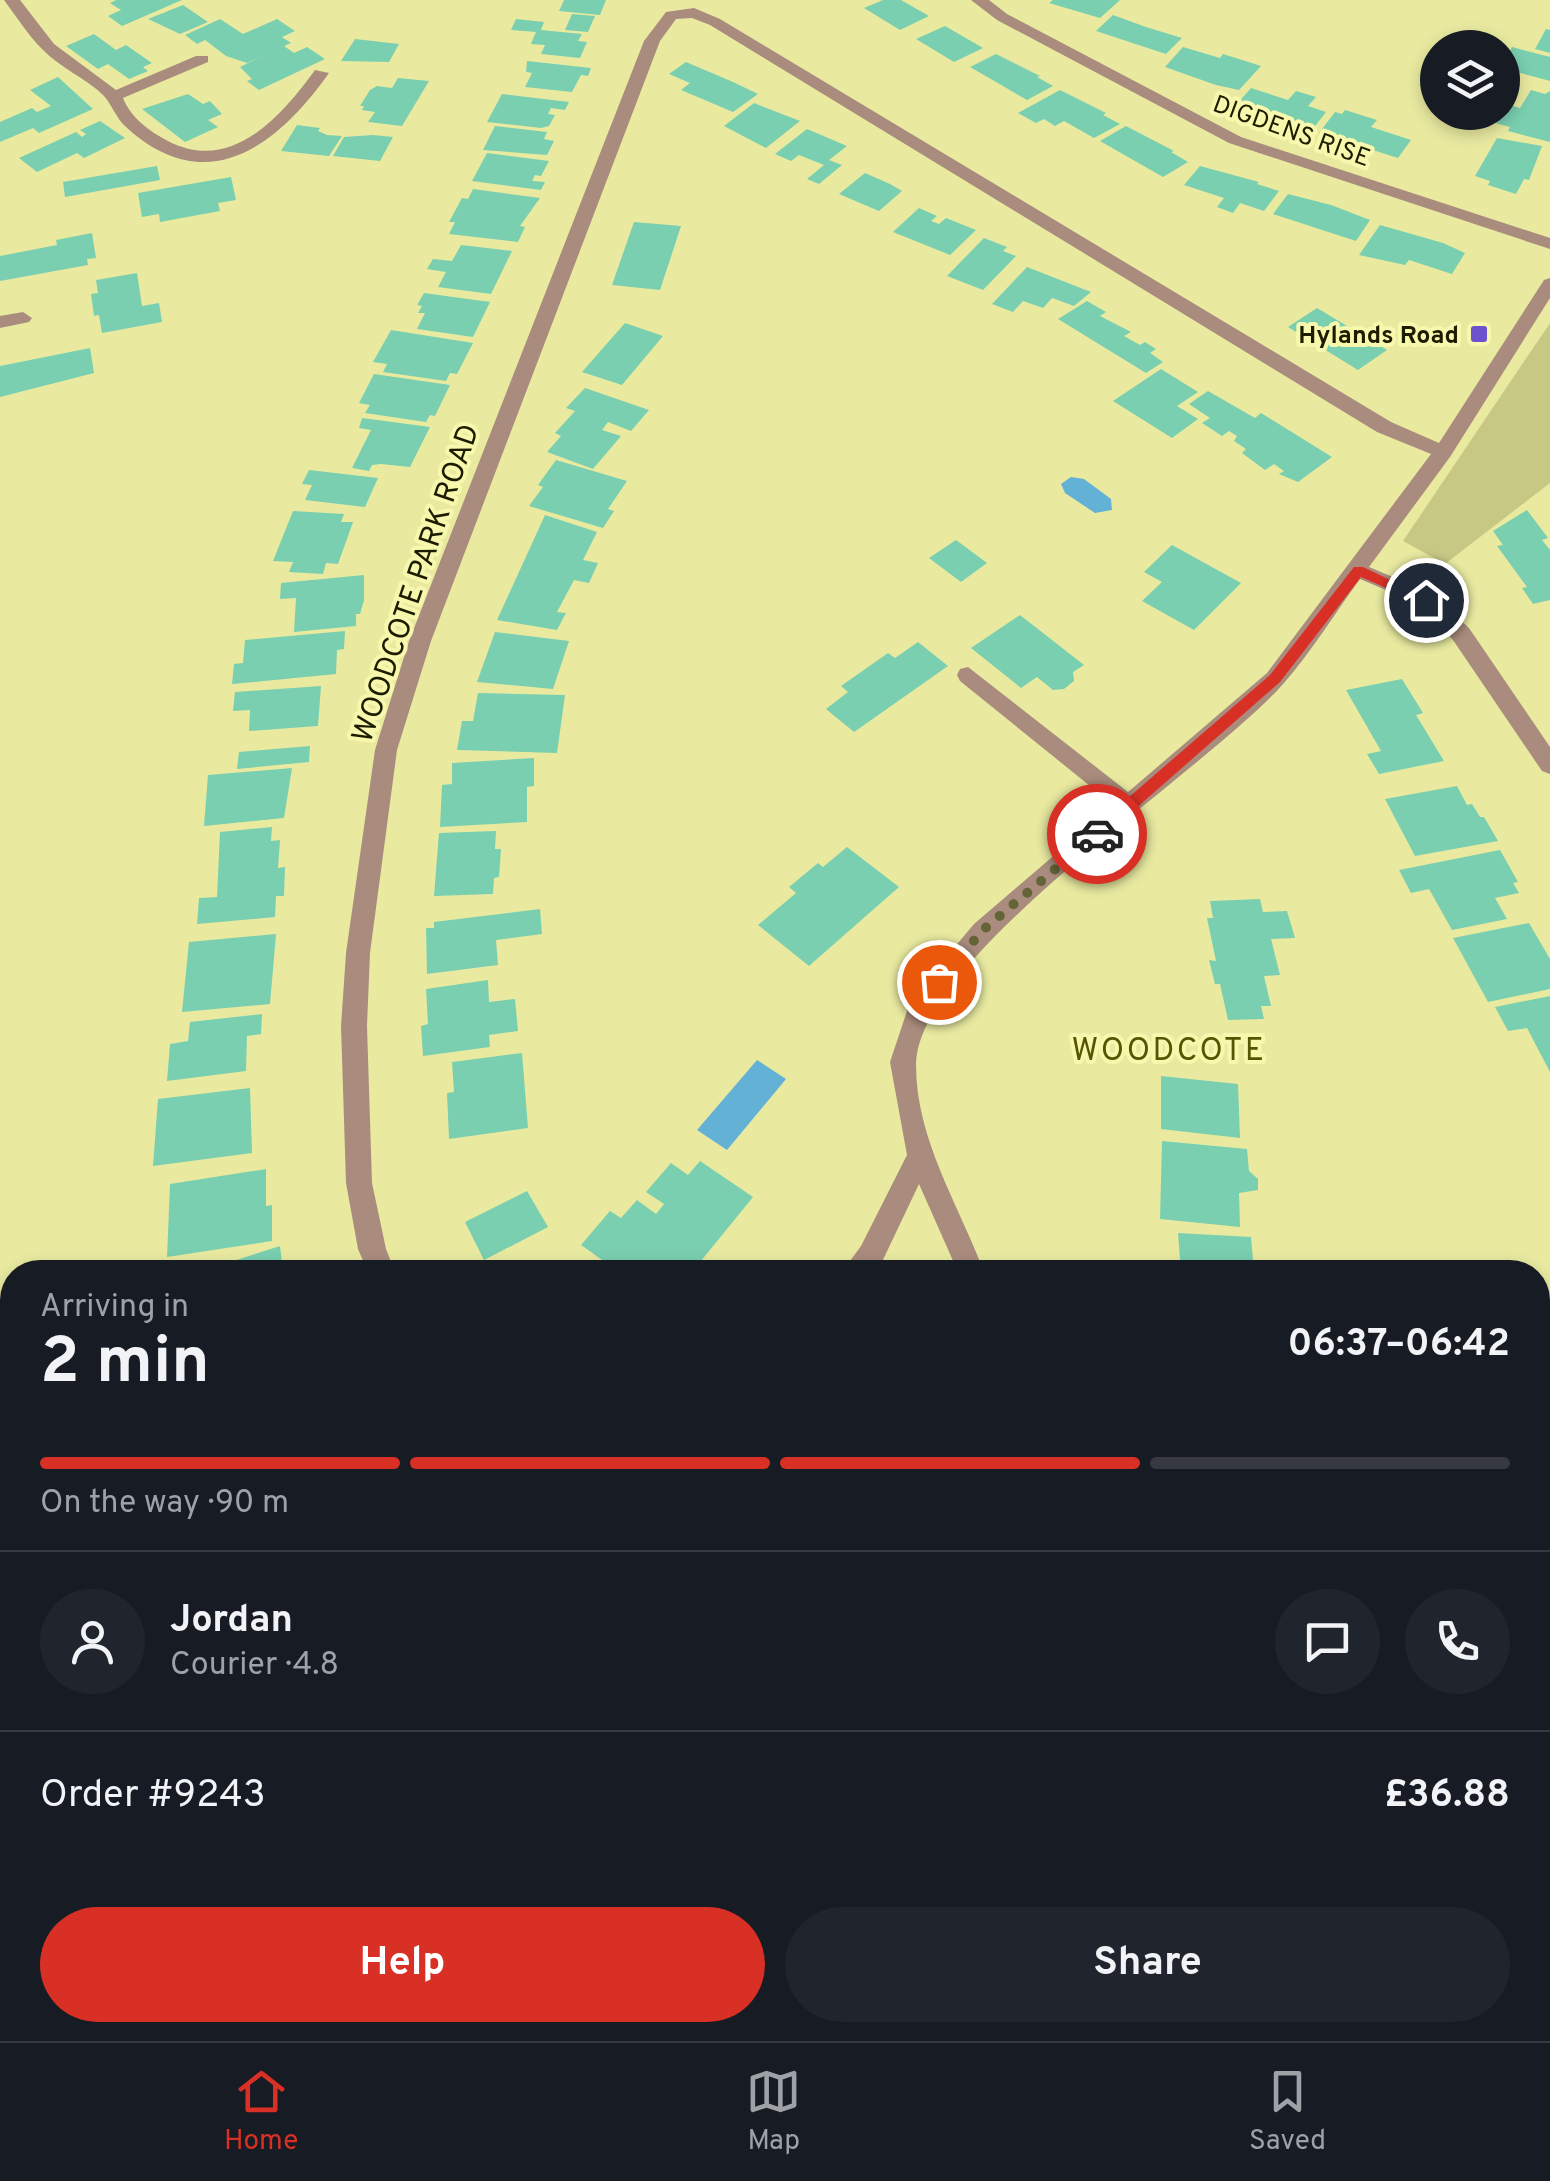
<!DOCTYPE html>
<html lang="en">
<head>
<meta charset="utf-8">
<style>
	body { margin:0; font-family:Overpass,sans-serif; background:#20242c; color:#f1f3f6; height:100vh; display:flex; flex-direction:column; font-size:38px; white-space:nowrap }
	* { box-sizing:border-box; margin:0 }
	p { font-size:32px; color:#9ea1a6 }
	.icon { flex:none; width:55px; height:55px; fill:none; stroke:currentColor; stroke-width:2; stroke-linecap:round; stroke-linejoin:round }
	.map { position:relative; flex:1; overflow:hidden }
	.side { position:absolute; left:0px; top:1260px; width:1550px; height:782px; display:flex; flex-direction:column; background:#171b24; border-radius:40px 40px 0 0; box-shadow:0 5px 15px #0003 }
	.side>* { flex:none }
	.controls { position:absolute; left:1420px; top:30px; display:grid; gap:20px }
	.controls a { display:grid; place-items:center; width:100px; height:100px; border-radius:50%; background:#171b24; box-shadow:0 5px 15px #0003; font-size:50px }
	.pin { position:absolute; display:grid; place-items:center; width:85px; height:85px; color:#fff; margin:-42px; border:5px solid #fff; border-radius:50%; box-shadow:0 2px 10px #0007 }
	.courier { position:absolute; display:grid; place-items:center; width:100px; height:100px; margin:-50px; border:8px solid #d93025; border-radius:50%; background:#fff; color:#222; box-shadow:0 2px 12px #0007 }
	.headline em { font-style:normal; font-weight:700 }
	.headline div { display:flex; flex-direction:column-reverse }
	.headline { display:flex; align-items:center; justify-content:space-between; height:170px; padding:0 40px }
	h1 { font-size:65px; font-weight:700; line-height:75px }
	.bar { display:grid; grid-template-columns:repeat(4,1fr); gap:15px 10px; align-content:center; height:120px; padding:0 40px }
	.bar i { height:12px; border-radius:8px; background:#363941 }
	.bar .current { background:#d93025 }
	.bar p { grid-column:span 4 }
	.line { display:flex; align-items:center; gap:25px; padding:0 40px; border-top:2px solid #363941 }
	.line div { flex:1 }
	.round { display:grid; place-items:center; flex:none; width:105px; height:105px; border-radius:52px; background:#20242c }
	.action { display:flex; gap:20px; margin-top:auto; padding:20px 40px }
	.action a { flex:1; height:115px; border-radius:60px; background:#d93025; color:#fff; font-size:40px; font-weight:700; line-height:115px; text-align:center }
	.action a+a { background:#20242c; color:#f1f3f6 }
	.menu { display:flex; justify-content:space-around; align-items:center; height:140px; border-top:2px solid #363941; background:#171b24; font-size:28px; color:#9ea1a6 }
	.menu a { display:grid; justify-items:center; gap:5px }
	.menu .current { color:#d93025 }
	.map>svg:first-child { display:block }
	.green { fill:#c7c884 }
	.water { fill:#63b2d5 }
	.building { fill:#7acfb0 }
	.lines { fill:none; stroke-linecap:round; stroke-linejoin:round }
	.lane { fill:#a98c7d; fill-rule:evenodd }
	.street { fill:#a98c7d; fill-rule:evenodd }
	.route { fill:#d93025 }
	.done { stroke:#646438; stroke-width:10; stroke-dasharray:0 18 }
	.poi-dot { fill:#6c52cc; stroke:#f7f8ad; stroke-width:4 }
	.labels { text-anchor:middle; stroke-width:8; stroke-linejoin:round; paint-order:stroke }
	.far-street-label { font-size:25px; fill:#1c1c00; stroke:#f7f8ad }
	.far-poi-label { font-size:25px; font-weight:bold; fill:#1c1c00; stroke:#f7f8ad; text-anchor:end }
	.street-label { font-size:30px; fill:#1c1c00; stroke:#f7f8ad }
	.neighbourhood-label { font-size:32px; letter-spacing:2.5px; fill:#575502; stroke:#f7f8ad }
</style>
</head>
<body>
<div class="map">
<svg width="1550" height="2041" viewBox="0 0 1550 2041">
	<rect width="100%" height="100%" fill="#e9eaa0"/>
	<g class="green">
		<polygon points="1550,323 1550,483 1445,564 1403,541"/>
		<polygon points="12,1975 12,2030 1016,2030 1018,2041 0,2041 0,1983"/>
	</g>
	<g class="water">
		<polygon points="1071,477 1084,479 1111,499 1112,510 1095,513 1065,493 1061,484"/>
		<polygon points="757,1060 786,1079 727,1150 697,1130"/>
	</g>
	<g class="building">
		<polygon points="116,0 182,0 122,26 108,16 121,10 110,3"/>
		<polygon points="564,0 606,0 600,15 559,11"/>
		<polygon points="883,0 901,0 929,16 900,30 864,8"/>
		<polygon points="1053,0 1120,0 1100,18 1049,3"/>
		<polygon points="183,5 208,22 180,34 148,19"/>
		<polygon points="572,14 595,16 588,32 565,30"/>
		<polygon points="1113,15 1146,27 1182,38 1166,54 1096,31"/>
		<polygon points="220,19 243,34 277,19 295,31 282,37 291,43 284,46 294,53 307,47 325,59 259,90 247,81 252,79 240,67 266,54 247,63 226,56 205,40 197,44 185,35"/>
		<polygon points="516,19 544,22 541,30 582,34 578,41 587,42 580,58 541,54 545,45 531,44 536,32 511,30"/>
		<polygon points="945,26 983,48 954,62 916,39"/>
		<polygon points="1546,29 1550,30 1550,53 1535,49"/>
		<polygon points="94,34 116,50 126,45 152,63 143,67 148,71 129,79 108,64 98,69 66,46"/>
		<polygon points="355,39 399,44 389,62 341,61"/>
		<polygon points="1183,47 1220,58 1223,54 1261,66 1239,90 1216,85 1165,67"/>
		<polygon points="1512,47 1550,57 1550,81 1502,68"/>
		<polygon points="996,54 1040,76 1037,77 1053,86 1027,100 970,67"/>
		<polygon points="527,61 591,68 588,76 581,75 572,92 525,87 532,73 526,72"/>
		<polygon points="686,62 733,82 758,94 733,112 681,90 690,83 669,74"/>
		<polygon points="58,77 93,109 39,133 33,128 0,142 0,122 32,108 37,112 51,106 30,90"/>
		<polygon points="398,78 429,81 402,126 368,122 375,112 362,110 364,106 360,106 370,90 377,86 392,88"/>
		<polygon points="1251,88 1288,100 1296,91 1316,97 1308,106 1326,112 1312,130 1288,125 1236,105"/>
		<polygon points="1060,90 1106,113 1103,115 1120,124 1094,138 1064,121 1055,126 1044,119 1036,123 1018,113"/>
		<polygon points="1531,90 1545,94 1550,91 1550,142 1508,131 1510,127 1495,123 1506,104 1520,108"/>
		<polygon points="188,94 203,104 210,101 222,114 208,120 218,127 185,142 142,109"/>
		<polygon points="502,94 569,102 565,110 551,108 548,114 555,115 549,126 541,128 487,122"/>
		<polygon points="754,103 800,121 766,148 724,126"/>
		<polygon points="1345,110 1377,120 1371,127 1411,140 1398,158 1319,133 1335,112 1342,114"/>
		<polygon points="100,121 125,138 84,158 77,153 37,172 19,158 76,132 82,137 86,134 80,130"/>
		<polygon points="297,125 320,128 318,131 327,135 342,136 329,156 281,151"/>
		<polygon points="495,126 547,132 544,139 554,141 547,155 483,150"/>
		<polygon points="1126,126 1174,151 1171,152 1188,162 1163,177 1100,141"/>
		<polygon points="807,129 847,146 829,160 842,165 819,184 807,179 824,165 799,155 791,161 775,154"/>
		<polygon points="373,135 393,137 380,161 333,156 344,137"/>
		<polygon points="1497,138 1542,146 1529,180 1524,179 1516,194 1488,185 1490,181 1475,176"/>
		<polygon points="487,153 549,161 541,176 535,175 532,181 545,182 541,190 472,181"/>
		<polygon points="157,166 160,180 65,197 63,182"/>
		<polygon points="1200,166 1259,182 1257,184 1279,191 1264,211 1240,203 1233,213 1217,207 1224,198 1184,185"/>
		<polygon points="865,173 890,184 902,191 879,211 839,194"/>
		<polygon points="231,177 236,200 218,203 220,211 160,222 159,214 142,217 138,193"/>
		<polygon points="473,189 540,198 520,226 525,227 518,242 449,234 455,222 449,222 462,198 468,199"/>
		<polygon points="1288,194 1331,205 1370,220 1356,241 1273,214"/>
		<polygon points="919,208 937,216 931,221 939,224 946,218 976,230 950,255 893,232"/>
		<polygon points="634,222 681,226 660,290 612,285"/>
		<polygon points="1380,225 1443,243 1465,253 1452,274 1409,260 1405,265 1359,255"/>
		<polygon points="92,233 96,258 87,259 88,265 0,281 0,256 57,245 56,240"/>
		<polygon points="984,238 1007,247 1003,251 1016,256 983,290 947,276"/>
		<polygon points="461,245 512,251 491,294 438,287 446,272 427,269 433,259 452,261"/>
		<polygon points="1027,267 1091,292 1074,306 1052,298 1043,308 1023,301 1013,312 992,304"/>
		<polygon points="137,273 142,306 159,303 162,322 102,333 99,315 94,316 91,294 98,293 96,280"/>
		<polygon points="424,293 490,302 473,337 417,329 425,313 418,313 422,306 417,305"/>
		<polygon points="1087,301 1106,312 1100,316 1131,332 1124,336 1140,345 1145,342 1156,349 1150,353 1163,362 1146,373 1058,319"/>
		<polygon points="1317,308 1387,350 1358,370 1288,327"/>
		<polygon points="625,323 663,336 622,385 582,372"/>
		<polygon points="391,330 473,343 457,374 450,373 446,381 383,372 387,364 373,362"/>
		<polygon points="90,348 94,373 0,397 0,366"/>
		<polygon points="1161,369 1198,392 1177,406 1198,419 1172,438 1113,401"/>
		<polygon points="374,374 450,385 435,416 430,415 426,422 365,413 370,405 359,403"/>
		<polygon points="585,388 649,410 631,431 608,422 602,430 621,436 593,469 547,452 561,436 555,433 575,411 566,408"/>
		<polygon points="1208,391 1255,418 1261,413 1332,457 1298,482 1279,474 1284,471 1274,464 1265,470 1242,453 1246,449 1234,441 1237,436 1229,431 1222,436 1202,423 1210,418 1189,404"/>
		<polygon points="362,418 430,427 410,467 381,464 372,465 369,471 352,468 371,430 359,428"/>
		<polygon points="556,460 627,481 608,509 614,511 603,528 529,506 543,487 538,485"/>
		<polygon points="309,470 378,478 365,507 305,500 312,485 302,484"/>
		<polygon points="1527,510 1548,538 1542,540 1550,550 1550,600 1533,604 1522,588 1527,587 1497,546 1503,545 1493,531"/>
		<polygon points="293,511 344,514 341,522 353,522 338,564 326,563 323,574 289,572 293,562 273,561"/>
		<polygon points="545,515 597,532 583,560 598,563 589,583 574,580 557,612 566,613 557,630 497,620"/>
		<polygon points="956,540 987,563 961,582 929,558"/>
		<polygon points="1172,545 1241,583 1194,630 1142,601 1162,582 1144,572"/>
		<polygon points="364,575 364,600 360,614 356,614 356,626 294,632 296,598 280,599 281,583"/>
		<polygon points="1020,615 1084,665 1073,672 1074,681 1064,689 1053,690 1037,677 1021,688 971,648"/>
		<polygon points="345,631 344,649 337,650 336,674 232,684 234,664 243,663 245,640"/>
		<polygon points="495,632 569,641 553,689 477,682"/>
		<polygon points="918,642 948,666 854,732 826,709 848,692 841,686 888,653 895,658"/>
		<polygon points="1402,679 1423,713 1416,715 1444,761 1379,774 1367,754 1381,751 1346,690"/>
		<polygon points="321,686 318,726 249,731 250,710 233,711 235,692"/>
		<polygon points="478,693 565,695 557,753 457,750 462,721 473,721"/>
		<polygon points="310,746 309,762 237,769 239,752"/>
		<polygon points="534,758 534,786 527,787 527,822 440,827 442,785 452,784 452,763"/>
		<polygon points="292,768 284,818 204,826 208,775"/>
		<polygon points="1457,786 1467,805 1472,804 1480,817 1484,817 1498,841 1415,856 1385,799"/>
		<polygon points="272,827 271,841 280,840 278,868 285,867 284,896 276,896 275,917 197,924 199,898 217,897 220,832"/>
		<polygon points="496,831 495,849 501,849 499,877 494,878 493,894 434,896 439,833"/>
		<polygon points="847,847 899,887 809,966 758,925 796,893 789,887 818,863 823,867"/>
		<polygon points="1500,850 1518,882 1513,883 1519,893 1495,898 1507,919 1452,930 1429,889 1411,893 1399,870"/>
		<polygon points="1260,899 1263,912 1287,911 1295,938 1271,939 1280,975 1264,976 1271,1006 1261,1006 1264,1019 1228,1020 1220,984 1215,984 1209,960 1216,961 1207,918 1213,918 1210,901"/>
		<polygon points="540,909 542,934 496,940 498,965 427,974 426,928 434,928 434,922"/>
		<polygon points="1529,923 1550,959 1550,989 1488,1002 1453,938"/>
		<polygon points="276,934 270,1004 182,1012 189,942"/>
		<polygon points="488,980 489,1002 515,999 518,1031 489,1035 490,1047 423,1056 421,1026 428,1024 426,989"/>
		<polygon points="1550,996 1550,1072 1527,1028 1508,1031 1495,1007"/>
		<polygon points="262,1014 261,1034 247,1036 246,1071 167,1081 170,1044 188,1041 190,1022"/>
		<polygon points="522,1053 528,1128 449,1139 447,1093 454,1092 452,1062"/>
		<polygon points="1161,1076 1238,1084 1240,1138 1161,1129"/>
		<polygon points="250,1088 252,1153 153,1166 158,1099"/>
		<polygon points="1162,1141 1247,1149 1249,1171 1258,1179 1258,1190 1239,1193 1240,1227 1160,1219"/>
		<polygon points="700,1161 753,1197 692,1272 619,1272 581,1245 610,1211 621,1218 637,1200 656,1214 664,1204 646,1192 671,1163 688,1175"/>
		<polygon points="266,1169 266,1206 272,1205 272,1241 167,1257 170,1184"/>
		<polygon points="527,1191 548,1227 484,1260 465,1222"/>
		<polygon points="1178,1233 1251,1237 1254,1272 1181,1272"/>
		<polygon points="280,1246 282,1263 291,1261 294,1272 199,1272"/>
		<polygon points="12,1566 12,1684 0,1691 0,1572"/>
		<polygon points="1326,2030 1444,2030 1446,2041 1328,2041"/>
	</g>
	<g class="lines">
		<polygon class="lane" points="968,667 1137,799 1140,805 1137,811 1121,811 960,681 957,675 960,669"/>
		<g class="street">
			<path d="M 4,0 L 20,0 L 54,44 L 116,90 L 196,56 L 208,56 L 208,62 L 123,98 C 131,118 149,131 168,141 C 231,174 281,117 315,70 L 329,73 C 277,146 207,201 126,127 C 116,118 112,105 104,96 C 86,78 60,68 42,49 C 28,35 16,16 4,0 Z"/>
			<polygon points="971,0 989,0 1007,14 1241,137 1550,238 1550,249 1229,143 997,20"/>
			<path d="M 694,8 L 720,19 L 1391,422 L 1439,443 L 1544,280 L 1550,278 L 1550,298 L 1450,457 L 1369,567 L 1433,594 L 1469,628 L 1550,747 L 1550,774 L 1542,771 L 1453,640 L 1419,604 L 1360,579 C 1335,613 1312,651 1284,683 C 1209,769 916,956 916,1065 C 916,1140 959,1205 984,1272 L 958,1272 L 919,1184 L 881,1264 L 873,1272 L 842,1272 L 861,1246 L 907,1155 L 890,1062 L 911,999 L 974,924 L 1267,673 L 1431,454 L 1377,432 L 710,25 L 692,18 L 676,19 L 660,41 L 431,641 L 397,750 L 370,953 L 367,1026 L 372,1183 L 386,1249 L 395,1272 L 368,1272 L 358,1249 L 346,1183 L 341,1026 L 346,953 L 375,750 L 409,641 L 644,41 L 666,12 Z"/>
			<polygon points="23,312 32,318 29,322 0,328 0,316"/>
			<polygon points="12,1905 12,1942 0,1947 0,1910"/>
			<polygon points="1071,2030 1105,2030 1106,2041 1072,2041"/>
		</g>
	</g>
	<polygon class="route" points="1354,567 1363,567 1432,600 1421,603 1361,577 1280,682 1102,838 1091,838 1091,830 1270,675"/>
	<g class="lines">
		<polyline class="done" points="939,982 983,930 1097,834"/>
	</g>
	<rect class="poi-dot" x="1469" y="324" width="20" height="20" rx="5"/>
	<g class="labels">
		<g class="far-street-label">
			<text transform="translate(1292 130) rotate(20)" y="9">DIGDENS RISE</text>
		</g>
		<g class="far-poi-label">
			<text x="1459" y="343">Hylands Road</text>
		</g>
		<g class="street-label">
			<text transform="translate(415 583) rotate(-71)" y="10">WOODCOTE PARK ROAD</text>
		</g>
		<g class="neighbourhood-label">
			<text x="1169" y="1060">WOODCOTE</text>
		</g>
	</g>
</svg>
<div class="controls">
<a><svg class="icon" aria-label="layers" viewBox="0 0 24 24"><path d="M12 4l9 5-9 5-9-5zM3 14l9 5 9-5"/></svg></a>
</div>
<div class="pin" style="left:939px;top:982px;background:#ea580c"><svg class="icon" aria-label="bag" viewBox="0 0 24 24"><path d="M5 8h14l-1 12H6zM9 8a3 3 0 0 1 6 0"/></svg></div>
<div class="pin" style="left:1426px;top:600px;background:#1f2937"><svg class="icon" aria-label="home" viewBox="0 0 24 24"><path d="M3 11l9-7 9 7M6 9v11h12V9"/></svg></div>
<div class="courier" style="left:1097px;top:834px"><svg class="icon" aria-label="car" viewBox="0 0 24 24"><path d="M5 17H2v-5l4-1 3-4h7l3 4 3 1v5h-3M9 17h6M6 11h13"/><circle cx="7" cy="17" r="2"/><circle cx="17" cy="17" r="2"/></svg></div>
<section class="side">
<div class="headline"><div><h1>2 min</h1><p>Arriving in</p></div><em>06:37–06:42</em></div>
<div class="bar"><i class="current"></i><i class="current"></i><i class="current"></i><i></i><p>On the way · 90 m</p></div>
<div class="line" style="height:180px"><a class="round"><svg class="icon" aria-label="person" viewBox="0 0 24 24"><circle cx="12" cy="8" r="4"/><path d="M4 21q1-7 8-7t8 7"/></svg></a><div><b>Jordan</b><p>Courier · 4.8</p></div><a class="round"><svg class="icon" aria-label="chat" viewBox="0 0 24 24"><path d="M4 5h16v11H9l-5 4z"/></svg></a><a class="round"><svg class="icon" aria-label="phone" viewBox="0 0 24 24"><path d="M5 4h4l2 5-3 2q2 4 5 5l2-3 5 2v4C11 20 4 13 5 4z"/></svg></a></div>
<div class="line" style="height:130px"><div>Order #9243</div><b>£36.88</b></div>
<div class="action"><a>Help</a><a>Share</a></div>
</section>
</div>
<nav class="menu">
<a class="current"><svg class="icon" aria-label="home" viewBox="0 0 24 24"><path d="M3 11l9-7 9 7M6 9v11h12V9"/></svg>Home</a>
<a><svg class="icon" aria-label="map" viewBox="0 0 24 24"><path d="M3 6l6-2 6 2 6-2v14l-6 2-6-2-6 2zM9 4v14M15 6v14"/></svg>Map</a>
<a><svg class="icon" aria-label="saved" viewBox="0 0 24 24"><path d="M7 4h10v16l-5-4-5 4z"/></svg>Saved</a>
</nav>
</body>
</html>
